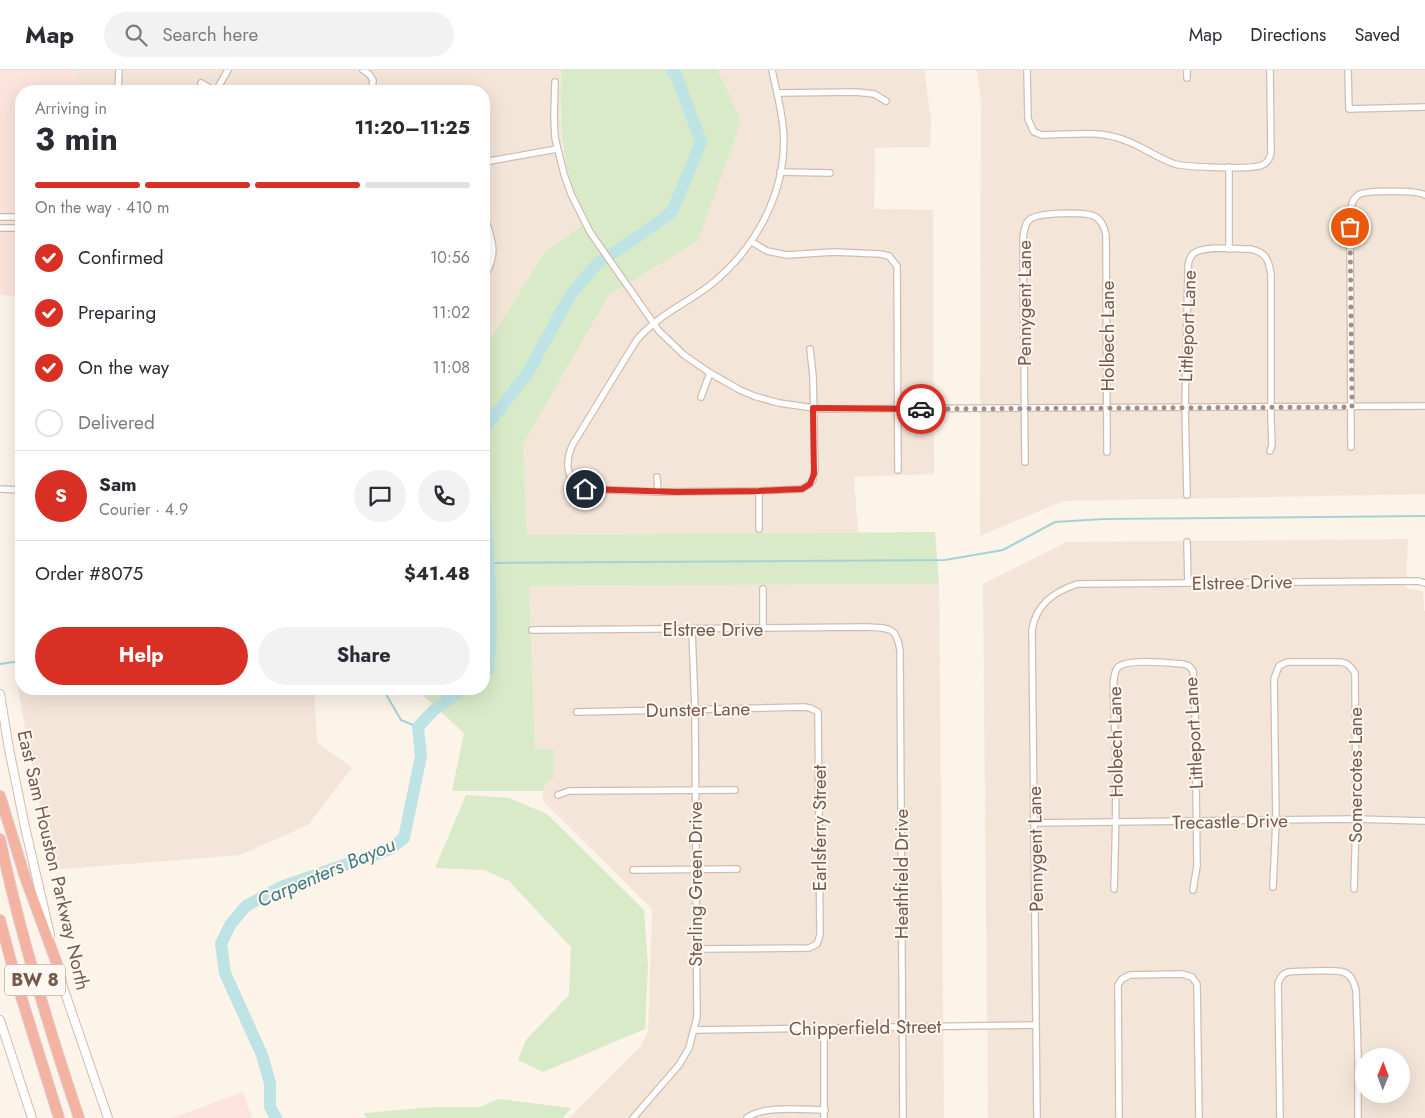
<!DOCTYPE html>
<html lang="en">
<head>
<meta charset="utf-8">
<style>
	body { margin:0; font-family:Jost,sans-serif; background:#f2f2f3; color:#2b2b33; height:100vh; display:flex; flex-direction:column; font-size:19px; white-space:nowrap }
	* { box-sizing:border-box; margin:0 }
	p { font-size:16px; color:#7c7c81 }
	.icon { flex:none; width:28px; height:28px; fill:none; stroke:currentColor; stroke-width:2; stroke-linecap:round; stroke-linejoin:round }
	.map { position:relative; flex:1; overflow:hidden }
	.sheet { position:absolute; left:15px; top:15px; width:475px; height:610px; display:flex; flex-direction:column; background:#fff; border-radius:20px; box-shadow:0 5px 20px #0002 }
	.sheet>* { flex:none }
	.needle { width:32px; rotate:1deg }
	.controls { position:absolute; left:1355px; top:978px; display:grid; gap:10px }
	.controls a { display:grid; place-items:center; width:55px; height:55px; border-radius:50%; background:#fff; box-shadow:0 5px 20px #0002; font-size:25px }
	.pin { position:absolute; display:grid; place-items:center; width:42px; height:42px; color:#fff; margin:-21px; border:2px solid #fff; border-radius:50%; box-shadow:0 1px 5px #0007 }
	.courier { position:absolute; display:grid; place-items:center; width:50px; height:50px; margin:-25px; border:4px solid #d93025; border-radius:50%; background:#fff; color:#222; box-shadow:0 1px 6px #0007 }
	.headline em { font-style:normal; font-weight:700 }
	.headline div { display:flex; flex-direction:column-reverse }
	.headline { display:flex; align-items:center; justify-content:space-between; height:85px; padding:0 20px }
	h1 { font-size:32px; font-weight:700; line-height:38px }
	.bar { display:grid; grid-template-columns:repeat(4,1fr); gap:8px 5px; align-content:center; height:60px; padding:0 20px }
	.bar i { height:6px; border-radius:4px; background:#e1e1e2 }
	.bar .current { background:#d93025 }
	.bar p { grid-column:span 4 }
	.line { display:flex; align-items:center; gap:12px; padding:0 20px; border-top:1px solid #e1e1e2 }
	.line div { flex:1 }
	.round { display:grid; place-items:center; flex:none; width:52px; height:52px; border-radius:26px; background:#f2f2f3 }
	ol { padding:0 20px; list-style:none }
	li { display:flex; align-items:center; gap:15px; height:55px }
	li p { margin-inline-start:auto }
	li .icon { padding:5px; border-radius:50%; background:#d93025; color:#fff; stroke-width:4 }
	li:last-child { color:#7c7c81 }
	li i { width:28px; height:28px; border:2px solid #e1e1e2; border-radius:50% }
	.button { display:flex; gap:10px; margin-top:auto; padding:10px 20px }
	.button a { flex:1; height:58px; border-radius:30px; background:#d93025; color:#fff; font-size:20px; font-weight:700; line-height:58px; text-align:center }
	.button a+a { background:#f2f2f3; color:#2b2b33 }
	header { display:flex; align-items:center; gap:30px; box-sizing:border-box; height:70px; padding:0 25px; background:#fff; border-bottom:1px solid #e1e1e2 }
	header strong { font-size:24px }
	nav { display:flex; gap:28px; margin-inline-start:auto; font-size:18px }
	.search { width:350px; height:45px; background:#f2f2f3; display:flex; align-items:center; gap:12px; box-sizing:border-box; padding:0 18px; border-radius:28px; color:#7c7c81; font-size:19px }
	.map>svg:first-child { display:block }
	.residential { fill:#f3e5d8; fill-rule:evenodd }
	.commercial { fill:#fce4dd }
	.green { fill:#d8eac7 }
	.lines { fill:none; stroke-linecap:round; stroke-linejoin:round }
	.stream { stroke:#a4d3d7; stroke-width:2 }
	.river { stroke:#bee3e5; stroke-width:12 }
	.street-casing { stroke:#d0bdb1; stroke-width:8 }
	.secondary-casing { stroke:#d3bcaf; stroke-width:10 }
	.highway-casing { stroke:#d9d1cd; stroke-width:12 }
	.street { stroke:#fff; stroke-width:5.5 }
	.secondary { stroke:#fff; stroke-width:8 }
	.highway { stroke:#f4b2a2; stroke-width:10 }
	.done { stroke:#a58f84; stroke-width:5; stroke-dasharray:0 9 }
	.route { stroke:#d93025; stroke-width:6 }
	.labels { text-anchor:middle; stroke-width:4; stroke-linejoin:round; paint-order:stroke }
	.shield { fill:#fef8f0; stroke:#9f897e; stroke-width:1 }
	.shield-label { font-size:18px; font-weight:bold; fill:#76594d }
	.street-label { font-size:19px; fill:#76594d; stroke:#fef8f0 }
	.water-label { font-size:20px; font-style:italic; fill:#447b82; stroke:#fef8f0 }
</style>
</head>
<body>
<header>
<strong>Map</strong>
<div class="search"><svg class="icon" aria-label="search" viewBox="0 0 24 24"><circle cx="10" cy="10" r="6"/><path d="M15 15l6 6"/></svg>Search here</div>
<nav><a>Map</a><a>Directions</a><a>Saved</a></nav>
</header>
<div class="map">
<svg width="1425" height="1048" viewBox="0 0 1425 1048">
	<rect width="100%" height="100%" fill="#fcf3e9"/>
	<g class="residential">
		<polygon points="75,0 562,0 560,43 562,78 568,103 589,152 545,182 484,279 484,21 75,21"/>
		<polygon points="718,0 924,0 931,49 930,77 875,78 874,139 933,140 934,404 854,407 858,463 527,465 523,374 609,225 698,171 741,52"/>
		<polygon points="977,0 1425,0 1425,424 1063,431 980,466 981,31"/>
		<path d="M 1408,469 L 1406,518 L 1423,521 L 1424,540 L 1425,541 L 1425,1048 L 988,1048 L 983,514 L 1067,472 ZM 1364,986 L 1401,986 L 1401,1024 L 1364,1024 Z"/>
		<polygon points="939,514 944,1048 569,1048 641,976 648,961 652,839 544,732 542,726 543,721 549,709 553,680 535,680 529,516"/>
		<polygon points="17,614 21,614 21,619 314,619 317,672 352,698 308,755 240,785 52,800"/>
	</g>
	<g class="commercial">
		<polygon points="0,0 75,0 75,21 21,21 21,226 0,225"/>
		<polygon points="243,1022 252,1048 172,1048"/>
	</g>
	<g class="green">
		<path d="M 562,0 L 718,0 L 741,52 L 698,171 L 609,225 L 523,374 L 527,465 L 935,462 L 939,514 L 529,516 L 535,679 L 553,680 L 553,708 C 547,710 545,715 543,721 L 452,721 L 464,663 L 416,619 L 484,619 L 484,279 L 545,182 L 589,151 C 581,135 572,118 568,101 C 559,67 560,35 562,0 Z"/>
		<polygon points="466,725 509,728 547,744 644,840 648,896 645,959 543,1002 518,990 526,970 569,925 571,877 509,811 484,800 435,798"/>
		<polygon points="498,1029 571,1038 563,1048 366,1048 364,1043 434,1037 480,1037"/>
	</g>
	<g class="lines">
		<g class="stream">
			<polyline points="488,493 945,490 1003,480 1055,452 1104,449 1425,446"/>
			<polyline points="0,594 21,591"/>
			<polyline points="383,619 401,650 418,657"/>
		</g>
		<g class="river">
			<polyline points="484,359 527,304 571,224 597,194 640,165 672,142 701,72 677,7 672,0"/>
			<path d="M 484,424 C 487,482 495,542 488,600 L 484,603"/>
			<polyline points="276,1048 270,1037 270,1013 262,985 225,903 221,874 230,855 246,836 281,817 390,779 404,768 421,686 418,657 434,640 463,619"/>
		</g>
		<g class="street-casing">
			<g id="street">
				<polyline points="363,0 369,4 373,10 372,21"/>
				<path d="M 772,0 C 776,19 781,37 783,56 C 789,119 757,178 709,216 C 685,234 655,247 636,271 L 573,374 C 565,390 565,412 585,419 L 658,422 L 759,421 L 802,419 L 810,414 L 813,410 L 815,399 L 813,306 L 810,279"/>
				<path d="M 1027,0 L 1028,49 L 1034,62 L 1042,65 C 1066,65 1092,61 1115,67 C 1137,72 1154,87 1175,94 C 1186,97 1253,100 1262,95 C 1268,93 1270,88 1271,83 L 1270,0"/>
				<polyline points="1187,0 1187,8"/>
				<polyline points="1348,0 1349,39 1425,37"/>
				<polyline points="555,12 554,47 555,68 564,104 571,124 590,162 659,261 684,285 710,303 740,320 754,326 779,333 821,339 1425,336"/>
				<polyline points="201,13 215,21"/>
				<polyline points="118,21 119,0"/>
				<polyline points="216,21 228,0"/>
				<polyline points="777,23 856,22 874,24 886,31"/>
				<polyline points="484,92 557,79"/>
				<polyline points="780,102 830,103"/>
				<path d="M 484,145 C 492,171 499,182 484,207"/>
				<polyline points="0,147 21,147"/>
				<polyline points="0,158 21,158"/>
				<polyline points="752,172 767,181 787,185 834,182 880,184 889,186 897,196 898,400"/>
				<polyline points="1229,179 1229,97"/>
				<polyline points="701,327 710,303"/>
				<path d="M 1351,377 L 1350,143 C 1351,137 1352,129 1358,125 C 1366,120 1416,120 1425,125"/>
				<path d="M 1025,392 L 1023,168 C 1024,162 1024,155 1029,150 C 1037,142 1084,142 1094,146 C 1102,150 1104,157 1106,165 L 1107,382"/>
				<polyline points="657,407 658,422"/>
				<polyline points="0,419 21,420"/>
				<polyline points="759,421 759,459"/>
				<path d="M 1187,425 L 1185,337 L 1188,203 C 1188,196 1188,189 1193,184 C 1203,175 1237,179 1250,179 C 1266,182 1269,190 1271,205 L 1271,351 L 1272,375 L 1270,381"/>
				<polyline points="1187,472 1188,513"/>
				<polyline points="763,519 763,558"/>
				<path d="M 532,560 L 866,557 C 888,558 897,556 900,581 L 903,1048"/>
				<polyline points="577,642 804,637 810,638 818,642 820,865 817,874 809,878 695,879"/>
				<polyline points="558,725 569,721 735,720"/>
				<polyline points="1034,753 1356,749 1425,751"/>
				<polyline points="633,800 737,799"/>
				<path d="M 1273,817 L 1276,750 L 1274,609 L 1279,596 L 1287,592 L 1340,592 C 1348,593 1350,596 1355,603 L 1356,749 L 1354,819"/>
				<path d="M 1114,819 C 1116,759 1117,699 1114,639 C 1114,629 1111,605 1118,597 C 1129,588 1169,593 1183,594 L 1189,596 L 1193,601 L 1195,634 L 1197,796 L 1193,820"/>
				<polyline points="824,958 824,1048"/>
				<polyline points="694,960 1036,955"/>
				<polyline points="633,1048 679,995 689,978 697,947 695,640 692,559"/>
				<path d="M 747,1048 C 761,1035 805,1040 825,1040"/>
				<path d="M 1037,1048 L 1032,560 C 1036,534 1054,522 1077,514 L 1418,511 L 1425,513"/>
				<polyline points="1119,1048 1118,915 1122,909 1130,905 1182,904 1192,907 1197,914 1199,1048"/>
				<path d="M 1280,1048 L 1278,913 C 1280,908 1282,904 1288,902 C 1294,901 1337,900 1343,902 C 1351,904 1354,912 1356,920 L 1358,985 L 1358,1048"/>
			</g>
		</g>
		<g class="secondary-casing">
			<g id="secondary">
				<polyline points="0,624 9,679 25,757 50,865"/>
				<polyline points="56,891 64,920 108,1048"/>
				<polyline points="0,950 32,1048"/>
			</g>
		</g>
		<g class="highway-casing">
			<g id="highway">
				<polyline points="0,726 25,807 57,894"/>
				<path d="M 0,769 C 20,864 48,956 79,1048"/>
				<polyline points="0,850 16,910 59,1048"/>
			</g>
		</g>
		<use href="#street" class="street"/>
		<use href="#secondary" class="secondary"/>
		<use href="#highway" class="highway"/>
	</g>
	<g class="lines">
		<polyline class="done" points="921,339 1352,337 1350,157"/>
		<polyline class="route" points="585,419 677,422 759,421 802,419 810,414 814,404 813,338 921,339"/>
	</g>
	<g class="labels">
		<rect class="shield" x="5" y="894.5" width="60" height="31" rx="4"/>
		<g class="shield-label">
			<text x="35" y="916">BW 8</text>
		</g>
		<g class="street-label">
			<text transform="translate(1024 233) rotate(-90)" y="7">Pennygent Lane</text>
			<text transform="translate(1187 256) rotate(-88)" y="7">Littleport Lane</text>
			<text transform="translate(1107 266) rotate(-90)" y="7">Holbech Lane</text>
			<text transform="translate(1242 512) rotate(-1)" y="7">Elstree Drive</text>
			<text x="713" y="566">Elstree Drive</text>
			<text transform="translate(698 639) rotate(-1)" y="7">Dunster Lane</text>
			<text transform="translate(1193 663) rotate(-93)" y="7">Littleport Lane</text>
			<text transform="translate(1115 672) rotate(-91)" y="7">Holbech Lane</text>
			<text transform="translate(1355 705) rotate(-90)" y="7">Somercotes Lane</text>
			<text transform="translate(1230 751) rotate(-1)" y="7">Trecastle Drive</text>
			<text transform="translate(819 758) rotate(-90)" y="7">Earlsferry Street</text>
			<text transform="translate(1035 779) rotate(-91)" y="7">Pennygent Lane</text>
			<text transform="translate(54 790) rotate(77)" y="7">East Sam Houston Parkway North</text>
			<text transform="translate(901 804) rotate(-90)" y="7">Heathfield Drive</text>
			<text transform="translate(695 814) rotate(-90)" y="7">Sterling Green Drive</text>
			<text transform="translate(865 957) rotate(-1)" y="7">Chipperfield Street</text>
		</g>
		<g class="water-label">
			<text transform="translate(326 802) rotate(-23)" y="7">Carpenters Bayou</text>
		</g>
	</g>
</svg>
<div class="controls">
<a><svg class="needle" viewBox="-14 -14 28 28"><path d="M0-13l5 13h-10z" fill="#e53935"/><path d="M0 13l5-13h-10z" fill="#7c7c81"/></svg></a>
</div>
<div class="pin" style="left:1350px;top:157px;background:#ea580c"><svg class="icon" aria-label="bag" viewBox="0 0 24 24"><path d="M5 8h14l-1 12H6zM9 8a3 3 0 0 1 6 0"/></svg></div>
<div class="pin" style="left:585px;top:419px;background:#1f2937"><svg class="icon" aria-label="home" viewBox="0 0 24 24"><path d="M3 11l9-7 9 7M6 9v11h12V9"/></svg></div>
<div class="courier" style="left:921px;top:339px"><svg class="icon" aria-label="car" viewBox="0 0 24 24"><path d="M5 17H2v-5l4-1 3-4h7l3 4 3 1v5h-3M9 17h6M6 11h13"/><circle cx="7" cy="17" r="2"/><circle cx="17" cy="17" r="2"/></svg></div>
<section class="sheet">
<div class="headline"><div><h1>3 min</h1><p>Arriving in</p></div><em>11:20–11:25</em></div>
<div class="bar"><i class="current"></i><i class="current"></i><i class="current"></i><i></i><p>On the way · 410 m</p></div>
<ol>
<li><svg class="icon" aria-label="check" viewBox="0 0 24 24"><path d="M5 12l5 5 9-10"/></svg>Confirmed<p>10:56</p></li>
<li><svg class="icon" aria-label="check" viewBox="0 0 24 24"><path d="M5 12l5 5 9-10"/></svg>Preparing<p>11:02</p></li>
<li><svg class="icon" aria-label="check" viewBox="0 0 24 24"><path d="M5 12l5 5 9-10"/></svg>On the way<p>11:08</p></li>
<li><i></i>Delivered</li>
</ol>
<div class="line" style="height:90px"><b class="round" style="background:#d93025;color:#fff">S</b><div><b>Sam</b><p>Courier · 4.9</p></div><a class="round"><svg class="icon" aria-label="chat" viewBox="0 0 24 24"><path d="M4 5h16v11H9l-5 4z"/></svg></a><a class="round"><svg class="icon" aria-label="phone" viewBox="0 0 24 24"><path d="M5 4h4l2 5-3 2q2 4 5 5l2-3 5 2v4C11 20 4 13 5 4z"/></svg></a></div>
<div class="line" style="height:65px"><div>Order #8075</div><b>$41.48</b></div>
<div class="button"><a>Help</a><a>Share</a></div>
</section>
</div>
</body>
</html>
